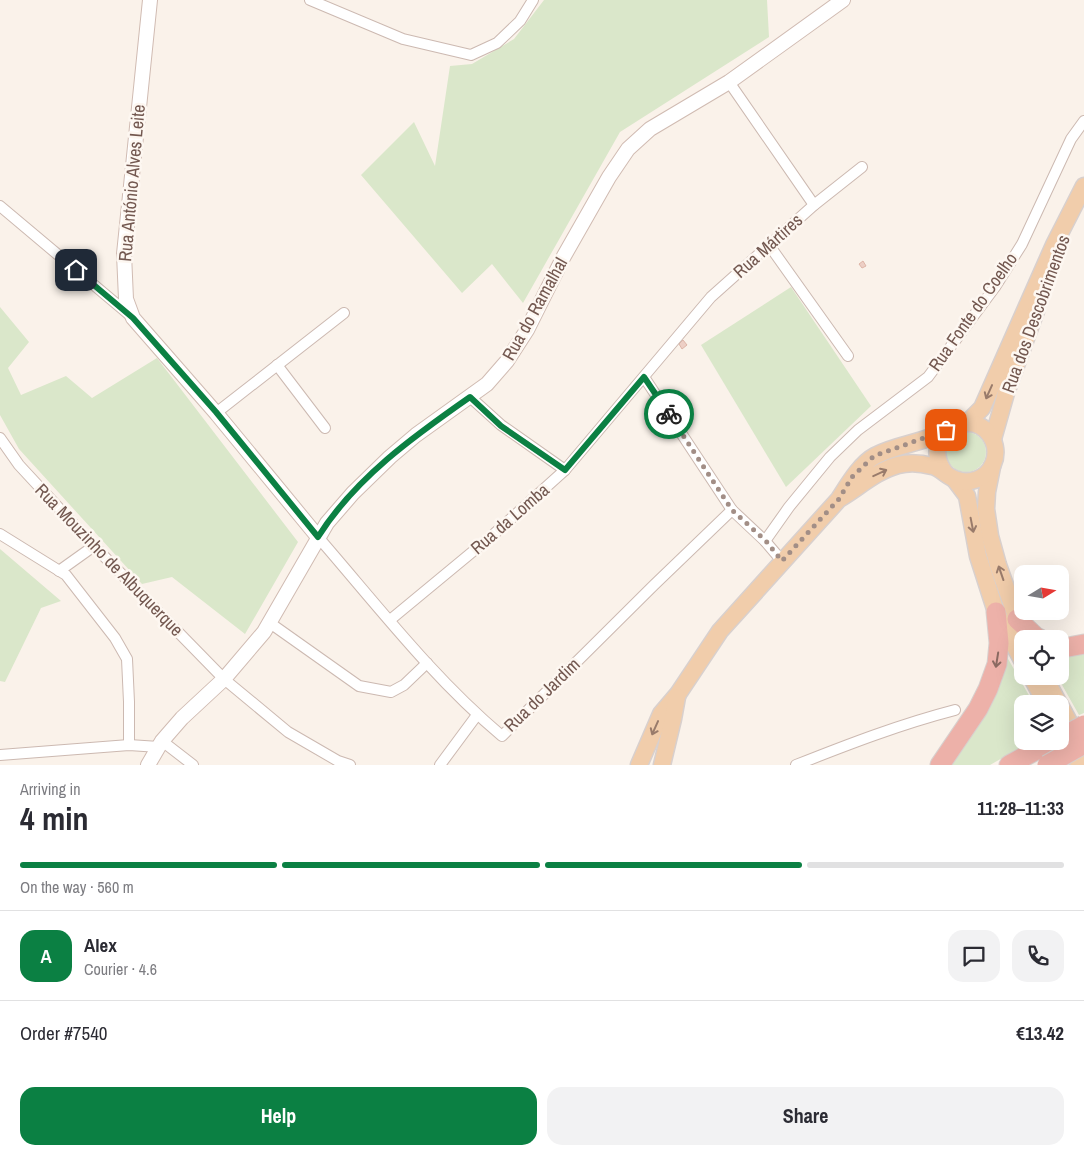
<!DOCTYPE html>
<html lang="en">
<head>
<meta charset="utf-8">
<style>
	body { margin:0; font-family:"Archivo Narrow",sans-serif; background:#f2f2f3; color:#2b2b33; height:100vh; display:flex; flex-direction:column; font-size:19px; white-space:nowrap }
	* { box-sizing:border-box; margin:0 }
	p { font-size:16px; color:#7c7c81 }
	.icon { flex:none; width:28px; height:28px; fill:none; stroke:currentColor; stroke-width:2; stroke-linecap:round; stroke-linejoin:round }
	.map { position:relative; height:765px; overflow:hidden }
	.panel { display:flex; flex-direction:column; background:#fff; flex:1 }
	.panel>* { flex:none }
	.needle { width:32px; rotate:79deg }
	.tools { position:absolute; left:1014px; top:565px; display:grid; gap:10px }
	.tools a { display:grid; place-items:center; width:55px; height:55px; border-radius:10px; background:#fff; box-shadow:0 5px 20px #0002; font-size:25px }
	.pin { position:absolute; display:grid; place-items:center; width:42px; height:42px; color:#fff; margin:-21px; border-radius:10px; box-shadow:0 2px 8px #0006 }
	.courier { position:absolute; display:grid; place-items:center; width:50px; height:50px; margin:-25px; border:4px solid #0b8043; border-radius:50%; background:#fff; color:#222; box-shadow:0 1px 6px #0007 }
	.overview em { font-style:normal; font-weight:700 }
	.overview div { display:flex; flex-direction:column-reverse }
	.overview { display:flex; align-items:center; justify-content:space-between; height:85px; padding:0 20px }
	h1 { font-size:32px; font-weight:700; line-height:38px }
	.bar { display:grid; grid-template-columns:repeat(4,1fr); gap:8px 5px; align-content:center; height:60px; padding:0 20px }
	.bar i { height:6px; border-radius:4px; background:#e1e1e2 }
	.bar .active { background:#0b8043 }
	.bar p { grid-column:span 4 }
	.line { display:flex; align-items:center; gap:12px; padding:0 20px; border-top:1px solid #e1e1e2 }
	.line div { flex:1 }
	.round { display:grid; place-items:center; flex:none; width:52px; height:52px; border-radius:15px; background:#f2f2f3 }
	.cta { display:flex; gap:10px; margin-top:auto; padding:10px 20px }
	.cta a { flex:1; height:58px; border-radius:15px; background:#0b8043; color:#fff; font-size:20px; font-weight:700; line-height:58px; text-align:center }
	.cta a+a { background:#f2f2f3; color:#2b2b33 }
	.map>svg:first-child { display:block }
	.green { fill:#dae7ca }
	.building { fill:#edcfc5; stroke:#deb5a7 }
	.lines { fill:none; stroke-linecap:round; stroke-linejoin:round }
	.street-casing { stroke:#ccb9b1; stroke-width:12 }
	.secondary-casing { stroke:#d0bbb2; stroke-width:16 }
	.primary-casing { stroke:#d8d0ce; stroke-width:19 }
	.highway-casing { stroke:#d8d0ce; stroke-width:21 }
	.street { stroke:#fff; stroke-width:10 }
	.secondary { stroke:#fff; stroke-width:14 }
	.primary { stroke:#f1cdab; stroke-width:16 }
	.highway { stroke:#edb1a9; stroke-width:19 }
	.highway-bridge-casing { stroke:#d8d0ce; stroke-width:21; stroke-linecap:butt }
	.highway-bridge { stroke:#edb1a9; stroke-width:19 }
	.oneway { stroke:#997b6b }
	.oneway2 { stroke:#8b6a62 }
	.done { stroke:#a28e86; stroke-width:5; stroke-dasharray:0 9 }
	.route { stroke:#0b8043; stroke-width:6 }
	.labels { text-anchor:middle; stroke-width:5; stroke-linejoin:round; paint-order:stroke }
	.street-label { font-size:18px; fill:#735850; stroke:#fdf7f1 }
</style>
</head>
<body>
<div class="map">
<svg width="1084" height="765" viewBox="0 0 1084 765">
	<rect width="100%" height="100%" fill="#faf2ea"/>
	<g class="green">
		<polygon points="544,0 767,0 769,37 620,132 523,303 492,264 462,293 361,175 414,122 435,166 450,66 472,64 514,39"/>
		<polygon points="791,287 871,406 786,487 701,345"/>
		<polygon points="0,307 29,342 8,368 21,395 66,376 92,398 157,358 298,542 245,634 172,577 142,584 19,449 0,415"/>
		<circle cx="966" cy="452" r="20"/>
		<polygon points="0,549 61,601 41,608 5,682 0,681"/>
		<polygon points="1084,651 1084,713 1079,715 1057,676 1060,676 1060,654"/>
		<polygon points="1007,657 1034,704 1022,704 1022,741 1032,741 990,765 949,765 1001,677"/>
	</g>
	<g class="building">
		<polygon points="863,261 866,266 862,268 859,264"/>
		<polygon points="683,340 687,345 682,349 679,344"/>
	</g>
	<g class="lines">
		<g class="street-casing">
			<g id="street">
				<polyline points="310,0 403,39 471,55 497,43 520,21 533,0"/>
				<polyline points="729,82 814,205"/>
				<polyline points="0,206 132,317"/>
				<polyline points="769,245 848,356"/>
				<polyline points="277,365 325,428"/>
				<polyline points="644,377 732,510 765,541 782,561"/>
				<polyline points="470,397 501,425 565,470"/>
				<polyline points="216,413 344,313"/>
				<polyline points="0,438 19,465 94,546 224,679 288,732 338,761 350,765"/>
				<polyline points="0,534 66,575 115,638 127,659 129,702 129,745"/>
				<path d="M 318,537 C 377,605 433,678 502,736 L 654,585 L 732,510"/>
				<polyline points="765,541 789,507 830,457 858,430 928,377 940,361 995,287 1022,244 1071,139 1084,121"/>
				<polyline points="59,571 94,546"/>
				<polyline points="390,620 494,534 565,470 711,297 814,205 862,167"/>
				<polyline points="270,623 359,686 391,692 404,685 427,663"/>
				<polyline points="162,741 193,765"/>
				<polyline points="0,755 129,745 159,747"/>
				<polyline points="440,765 477,715"/>
				<path d="M 796,765 C 849,744 901,724 955,710"/>
			</g>
		</g>
		<g class="secondary-casing">
			<g id="secondary">
				<polyline points="150,0 124,254 126,299 133,318 216,413 318,537"/>
				<polyline points="148,765 162,741 182,718 224,679 264,632 327,523 353,493 390,457 416,435 487,384 507,361 527,330 564,256 609,177 628,149 650,129 729,82 843,0"/>
			</g>
		</g>
		<g class="primary-casing">
			<g id="primary">
				<polyline points="967,423 982,408 1054,245 1084,186"/>
				<polyline points="993,439 1006,393 1036,311"/>
				<polyline points="992,467 987,492 986,509 990,536 998,565 1024,639"/>
				<path d="M 945,473 C 934,458 935,445 946,430"/>
				<polyline points="955,480 967,496 978,556 996,612 1022,660"/>
				<polyline points="1031,676 1046,704"/>
				<polyline points="1044,676 1059,704"/>
				<polyline points="1060,705 1079,741"/>
				<polyline points="1066,740 1080,765"/>
				<path d="M 639,765 L 661,714 L 678,694 L 720,631 L 839,499 C 848,485 860,464 875,456 C 897,444 925,443 947,430 C 954,426 959,422 968,423 C 977,423 985,428 990,435 C 996,444 997,455 993,464 C 987,479 969,485 955,479 C 946,476 941,468 932,466 C 921,463 909,462 898,465 C 876,471 858,488 839,499"/>
				<polyline points="662,765 673,719 677,697"/>
			</g>
		</g>
		<g class="highway-casing">
			<g id="highway">
				<polyline points="1017,619 1036,637 1040,639"/>
				<polyline points="1060,647 1063,648 1084,644"/>
				<polyline points="940,765 978,709 988,689 997,664 999,643 996,612"/>
				<polyline points="1009,765 1053,741"/>
			</g>
		</g>
		<use href="#street" class="street"/>
		<use href="#secondary" class="secondary"/>
		<use href="#primary" class="primary"/>
		<use href="#highway" class="highway"/>
		<g class="highway-bridge-casing">
			<g id="highway-bridge">
				<polyline points="1060,738 1084,725"/>
				<polyline points="1047,765 1084,744"/>
			</g>
		</g>
		<use href="#highway-bridge" class="highway-bridge"/>
	</g>
	<defs><path id="oneway-shaft" d="M-6 0H5M1.5-3L5.5 0L1.5 3" fill="none" stroke-width="1.6" stroke-linecap="round" stroke-linejoin="round" transform="scale(1.25)"/></defs>
	<g class="oneway">
		<use href="#oneway-shaft" transform="translate(989 392) rotate(114)"/>
		<use href="#oneway-shaft" transform="translate(880 473) rotate(-25)"/>
		<use href="#oneway-shaft" transform="translate(972 525) rotate(79)"/>
		<use href="#oneway-shaft" transform="translate(1001 573) rotate(-109)"/>
		<use href="#oneway-shaft" transform="translate(655 728) rotate(114)"/>
	</g>
	<use class="oneway2" href="#oneway-shaft" transform="translate(997 660) rotate(99)"/>
	<g class="lines">
		<polyline class="done" points="669,414 732,510 766,541 782,561 839,499 852,477 874,456 946,430"/>
		<path class="route" d="M 76,270 L 133,318 L 216,412 L 318,537 C 355,478 414,436 470,397 L 501,426 L 565,470 L 644,377 L 669,414"/>
	</g>
	<g class="labels">
		<g class="street-label">
			<text transform="translate(132 183) rotate(-85)" y="6">Rua António Alves Leite</text>
			<text transform="translate(768 246) rotate(-42)" y="6">Rua Mártires</text>
			<text transform="translate(535 309) rotate(-61)" y="6">Rua do Ramalhal</text>
			<text transform="translate(973 312) rotate(-55)" y="6">Rua Fonte do Coelho</text>
			<text transform="translate(1036 314) rotate(-70)" y="6">Rua dos Descobrimentos</text>
			<text transform="translate(510 519) rotate(-41)" y="6">Rua da Lomba</text>
			<text transform="translate(109 560) rotate(46)" y="6">Rua Mouzinho de Albuquerque</text>
			<text transform="translate(542 695) rotate(-44)" y="6">Rua do Jardim</text>
		</g>
	</g>
</svg>
<div class="tools">
<a><svg class="needle" viewBox="-14 -14 28 28"><path d="M0-13l5 13h-10z" fill="#e53935"/><path d="M0 13l5-13h-10z" fill="#7c7c81"/></svg></a>
<a><svg class="icon" aria-label="locate" viewBox="0 0 24 24"><circle cx="12" cy="12" r="6"/><path d="M12 2v4M12 18v4M2 12h4M18 12h4"/></svg></a>
<a><svg class="icon" aria-label="layers" viewBox="0 0 24 24"><path d="M12 4l9 5-9 5-9-5zM3 14l9 5 9-5"/></svg></a>
</div>
<div class="pin" style="left:946px;top:430px;background:#ea580c"><svg class="icon" aria-label="bag" viewBox="0 0 24 24"><path d="M5 8h14l-1 12H6zM9 8a3 3 0 0 1 6 0"/></svg></div>
<div class="pin" style="left:76px;top:270px;background:#1f2937"><svg class="icon" aria-label="home" viewBox="0 0 24 24"><path d="M3 11l9-7 9 7M6 9v11h12V9"/></svg></div>
<div class="courier" style="left:669px;top:414px"><svg class="icon" aria-label="bike" viewBox="0 0 24 24"><circle cx="6" cy="16" r="4"/><circle cx="18" cy="16" r="4"/><path d="M6 16l4-8h5l3 8M10 8l3 8H6M13 5h3"/></svg></div>
</div>
<section class="panel">
<div class="overview"><div><h1>4 min</h1><p>Arriving in</p></div><em>11:28–11:33</em></div>
<div class="bar"><i class="active"></i><i class="active"></i><i class="active"></i><i></i><p>On the way · 560 m</p></div>
<div class="line" style="height:90px"><b class="round" style="background:#0b8043;color:#fff">A</b><div><b>Alex</b><p>Courier · 4.6</p></div><a class="round"><svg class="icon" aria-label="chat" viewBox="0 0 24 24"><path d="M4 5h16v11H9l-5 4z"/></svg></a><a class="round"><svg class="icon" aria-label="phone" viewBox="0 0 24 24"><path d="M5 4h4l2 5-3 2q2 4 5 5l2-3 5 2v4C11 20 4 13 5 4z"/></svg></a></div>
<div class="line" style="height:65px"><div>Order #7540</div><b>€13.42</b></div>
<div class="cta"><a>Help</a><a>Share</a></div>
</section>
</body>
</html>
